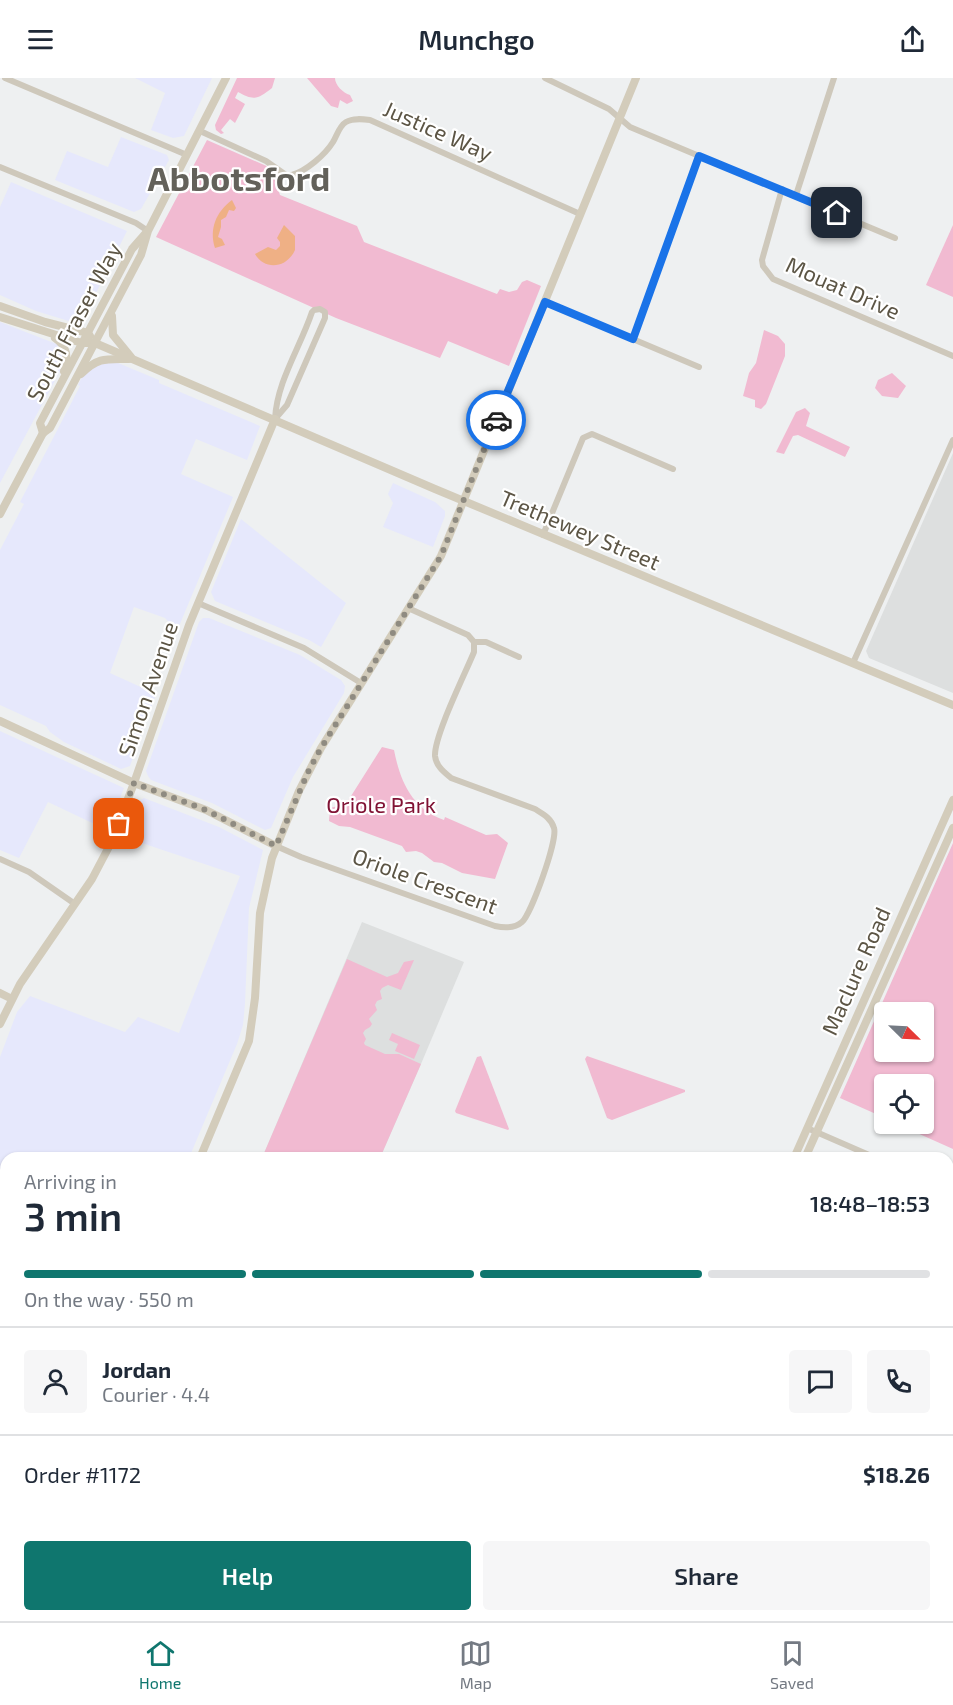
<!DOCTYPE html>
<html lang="en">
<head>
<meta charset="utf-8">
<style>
	body { margin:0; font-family:"Exo 2",sans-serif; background:#f6f6f7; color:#1f2937; height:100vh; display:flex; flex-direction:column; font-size:22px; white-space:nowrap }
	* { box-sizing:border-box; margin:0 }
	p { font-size:20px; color:#747a83 }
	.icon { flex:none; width:33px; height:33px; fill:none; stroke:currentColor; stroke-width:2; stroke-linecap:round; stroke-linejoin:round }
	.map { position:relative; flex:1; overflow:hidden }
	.sheet { position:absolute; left:0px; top:1074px; width:954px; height:470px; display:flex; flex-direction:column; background:#fff; border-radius:18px 18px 0 0; box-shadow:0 2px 4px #0004 }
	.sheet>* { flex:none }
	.needle { width:39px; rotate:114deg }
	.controls { position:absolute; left:874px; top:924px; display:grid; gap:12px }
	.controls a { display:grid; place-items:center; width:60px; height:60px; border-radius:6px; background:#fff; box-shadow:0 2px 4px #0004; font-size:30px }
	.pin { position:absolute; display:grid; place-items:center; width:51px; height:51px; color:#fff; margin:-26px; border-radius:12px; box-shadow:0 3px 9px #0006 }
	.courier { position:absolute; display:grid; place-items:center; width:60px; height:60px; margin:-30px; border:4px solid #1a73e8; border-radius:50%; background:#fff; color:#222; box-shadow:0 2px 8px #0007 }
	.overview em { font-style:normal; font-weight:600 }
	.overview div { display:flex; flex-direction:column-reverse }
	.overview { display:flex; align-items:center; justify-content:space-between; height:102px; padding:0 24px }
	h1 { font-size:39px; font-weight:600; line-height:45px }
	.bar { display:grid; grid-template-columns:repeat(4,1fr); gap:9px 6px; align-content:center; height:72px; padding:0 24px }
	.bar i { height:8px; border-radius:4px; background:#e0e1e3 }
	.bar .current { background:#0f766e }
	.bar p { grid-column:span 4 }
	.line { display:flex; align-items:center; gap:15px; padding:0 24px; border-top:2px solid #e0e1e3 }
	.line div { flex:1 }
	.round { display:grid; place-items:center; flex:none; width:63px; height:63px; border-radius:6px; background:#f6f6f7 }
	.cta { display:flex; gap:12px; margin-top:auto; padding:12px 24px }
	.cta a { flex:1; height:69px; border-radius:6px; background:#0f766e; color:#fff; font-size:24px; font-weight:600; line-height:69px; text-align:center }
	.cta a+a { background:#f6f6f7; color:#1f2937 }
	header { display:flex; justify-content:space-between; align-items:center; height:78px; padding:0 24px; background:#fff; font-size:27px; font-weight:600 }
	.dock { display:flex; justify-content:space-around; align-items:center; height:84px; border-top:2px solid #e0e1e3; background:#fff; font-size:16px; color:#747a83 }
	.dock a { display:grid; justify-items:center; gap:3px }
	.dock .current { color:#0f766e }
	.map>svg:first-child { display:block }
	.commercial { fill:#e6e8fc }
	.education { fill:#dddfdf }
	.green { fill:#f1bad1; fill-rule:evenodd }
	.water { fill:#efb085 }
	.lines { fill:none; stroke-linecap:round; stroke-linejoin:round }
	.stream { stroke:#efb085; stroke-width:2 }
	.street { stroke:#cec8bb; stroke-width:6 }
	.secondary { stroke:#d3ccbb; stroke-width:8 }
	.done { stroke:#8f8b81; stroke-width:6; stroke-dasharray:0 10.8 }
	.route { stroke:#1a73e8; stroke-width:8 }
	.labels { text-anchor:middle; stroke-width:4.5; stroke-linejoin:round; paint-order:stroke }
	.street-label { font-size:22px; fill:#5c5545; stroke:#fff }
	.park-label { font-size:22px; fill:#811335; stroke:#fff }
	.town-label { font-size:34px; font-weight:bold; fill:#63615a; stroke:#fff }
</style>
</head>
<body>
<header><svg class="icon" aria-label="menu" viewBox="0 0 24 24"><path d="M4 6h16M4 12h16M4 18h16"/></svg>Munchgo<svg class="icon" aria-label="share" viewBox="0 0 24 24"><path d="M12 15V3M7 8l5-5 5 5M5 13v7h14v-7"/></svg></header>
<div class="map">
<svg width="953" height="1543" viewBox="0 0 953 1543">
	<rect width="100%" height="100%" fill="#eef0f1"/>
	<g class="commercial">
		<polygon points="135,0 212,0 184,58 173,60 151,52 165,15"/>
		<polygon points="121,59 167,77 169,82 141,131 134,134 55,102 67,73 108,89"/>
		<polygon points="11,104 127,153 83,241 72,244 36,233 0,217 0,129"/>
		<polygon points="0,244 59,267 66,282 0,405"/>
		<polygon points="98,285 118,285 159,302 159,305 260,348 247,382 196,361 181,396 233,419 177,553 165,540 134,529 110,595 156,616 130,688 121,691 64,664 50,654 46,648 0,627 0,472 24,426 20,424 80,308 78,307 82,299"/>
		<polygon points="393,405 435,424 445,433 445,438 433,469 383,449 393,425 388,416"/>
		<polygon points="241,441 346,525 321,569 309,562 215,523 211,514"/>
		<polygon points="203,540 209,540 300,577 341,602 345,608 344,615 293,699 271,750 265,752 212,725 151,702 148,698 146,693 199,544"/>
		<polygon points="0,653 124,710 107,752 48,724 19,780 0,772"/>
		<polygon points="144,720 219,749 263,772 249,830 245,926 243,947 237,966 189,1080 6,1080 6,1163 0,1161 0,979 17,934 30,918 125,954 138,939 179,955 240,798 124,759 136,725"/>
		<polygon points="273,1538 371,1538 369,1543 281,1543"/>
	</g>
	<g class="education">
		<polygon points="953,375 953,615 869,580 866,573"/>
		<polygon points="362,844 464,884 421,986 380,1080 262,1080"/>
	</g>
	<g class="green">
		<path d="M 237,0 L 275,0 L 272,10 C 258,21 254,23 238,14 L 235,20 L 245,26 L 235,45 L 230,41 L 221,52 L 224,55 L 221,56 L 216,52 L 215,47 Z"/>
		<path d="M 307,0 L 335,0 C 335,7 343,15 350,17 L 353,23 L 347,26 L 340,22 L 338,30 L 331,28 Z"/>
		<polygon points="207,62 271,90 280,117 357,148 364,164 497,216 500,211 509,214 517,212 522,204 527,202 541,208 509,288 448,263 440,280 336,240 156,159"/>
		<polygon points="953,147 953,219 926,207"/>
		<polygon points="764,252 778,258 785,266 785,278 766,326 761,331 755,329 755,322 743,318 749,295 756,285"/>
		<polygon points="892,295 906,308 898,320 882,318 875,310 878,302"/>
		<polygon points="805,330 810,335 806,348 850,369 845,379 798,357 793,358 784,376 776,374 796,334"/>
		<path d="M 382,669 L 394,672 C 400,703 412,731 444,742 L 445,739 L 486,757 L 497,756 L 508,765 L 495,801 L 462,795 L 442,785 L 434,784 L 422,775 L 416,773 L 406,774 L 402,768 L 350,749 L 339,748 L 329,743 L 330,730 L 346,726 Z"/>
		<path d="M 953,765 L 953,1071 L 897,1046 L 924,1046 L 924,1006 L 885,1006 L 885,1040 L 840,1020 ZM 885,934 L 924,934 L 924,974 L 885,974 Z"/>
		<polygon points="347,881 387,899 398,895 404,884 414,882 401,912 388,907 382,910 380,913 382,921 377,923 375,927 377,932 369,941 372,946 370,949 365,952 363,955 366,961 364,965 365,967 385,976 399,976 421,986 380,1080 262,1080"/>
		<polygon points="392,955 420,967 414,981 395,973 398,966 389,962"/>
		<polygon points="481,978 509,1051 508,1052 456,1035 455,1033 477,979"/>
		<polygon points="587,978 685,1012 685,1014 612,1042 607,1040 585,981"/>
		<polygon points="173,1538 273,1538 281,1543 171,1543"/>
	</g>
	<g class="water">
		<path d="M 232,122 L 236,130 L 234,133 L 229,132 L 226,139 L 221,142 L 221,149 L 218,159 L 222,161 L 225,167 L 215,170 C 209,151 216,134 232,122 Z"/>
		<path d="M 284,147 L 295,158 L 295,172 C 287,190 265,193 255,176 L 268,169 L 276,172 L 280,168 L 280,164 L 277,160 Z"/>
	</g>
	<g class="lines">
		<g class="stream">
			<polyline points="205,1538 214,1538"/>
			<polyline points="237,1538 238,1543"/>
		</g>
		<g class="street">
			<polyline points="5,0 187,77"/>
			<polyline points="545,0 609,31 630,49 895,160"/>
			<path d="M 200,53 L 266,83 L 286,97 L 292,97 C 306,93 325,77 333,64 C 337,58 339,48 346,44 C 353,40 362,41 370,42 L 580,136"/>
			<polyline points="0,89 136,145 148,153"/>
			<polyline points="782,111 762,182 763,188 773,201 953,278"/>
			<polyline points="796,117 834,0"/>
			<polyline points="545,224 699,289"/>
			<path d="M 320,231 L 325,234 L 325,240 L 287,327 L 275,341 C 277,303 300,270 312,234 L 314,232 Z"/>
			<polyline points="633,261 699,78"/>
			<polyline points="543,457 583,360 592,356 673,391"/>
			<polyline points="198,525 304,570 361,605"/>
			<polyline points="408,530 468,557 474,564 486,564 519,579"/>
			<polyline points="853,585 953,362"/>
			<path d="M 276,768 L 301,779 L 495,848 C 504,850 514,851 522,844 C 531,836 558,762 554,750 C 551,740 543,736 535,731 L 451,700 C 444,694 436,688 435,678 C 434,658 465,596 474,574 L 474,564"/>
			<polyline points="0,781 29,794 75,826"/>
			<polyline points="807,1050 876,1080"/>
			<polyline points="948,1112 953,1114"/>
			<polyline points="948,1204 953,1206"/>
			<polyline points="948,1290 953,1292"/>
			<polyline points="948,1411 953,1399"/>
			<polyline points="721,1543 724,1538"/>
		</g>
		<g class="secondary">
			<polyline points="0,228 45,244 88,255 90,258"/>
			<polyline points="112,238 113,257 131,279"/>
			<polyline points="0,239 72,262 82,265 95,265 435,411 953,627"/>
			<path d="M 55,260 C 68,269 68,279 64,293"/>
			<path d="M 81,296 C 98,279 106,281 129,281"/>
			<polyline points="43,355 40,345 132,171 146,155"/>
			<polyline points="0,436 43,355 50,350 141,177 148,153 226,0"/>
			<polyline points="0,643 134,705 206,732 276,768"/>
			<polyline points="0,915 12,921"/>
			<polyline points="0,946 20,906 92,801 112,763 134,705 189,547 275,341"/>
			<polyline points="200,1080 249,963 255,920 260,835 272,780 299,713 321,670 441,478 636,0"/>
			<polyline points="794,1080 953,722"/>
			<polyline points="805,1080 953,750"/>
			<polyline points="0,1178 6,1180"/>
			<polyline points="0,1402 6,1396"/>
			<polyline points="948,1518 953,1520"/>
			<polyline points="603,1543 604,1538"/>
			<polyline points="614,1543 615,1538"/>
		</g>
	</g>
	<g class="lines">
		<polyline class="done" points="119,746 134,705 206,732 276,768 309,692 321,670 441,478 496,342"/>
		<polyline class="route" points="496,342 545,224 633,261 699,78 837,135"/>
	</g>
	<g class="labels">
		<g class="street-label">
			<text transform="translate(438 53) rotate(24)" y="8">Justice Way</text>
			<text transform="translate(843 210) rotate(24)" y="8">Mouat Drive</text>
			<text transform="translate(74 244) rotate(-62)" y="8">South Fraser Way</text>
			<text transform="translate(580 452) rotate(23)" y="8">Trethewey Street</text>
			<text transform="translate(148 611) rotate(-71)" y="8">Simon Avenue</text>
			<text transform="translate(425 803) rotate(20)" y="8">Oriole Crescent</text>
			<text transform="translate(856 893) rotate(-66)" y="8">Maclure Road</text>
		</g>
		<g class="park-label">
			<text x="381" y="735">Oriole Park</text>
		</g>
		<g class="town-label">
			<text x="239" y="113">Abbotsford</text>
		</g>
	</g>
</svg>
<div class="controls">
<a><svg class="needle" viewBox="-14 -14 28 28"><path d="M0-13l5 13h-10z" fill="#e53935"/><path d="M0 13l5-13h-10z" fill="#747a83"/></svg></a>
<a><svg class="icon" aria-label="locate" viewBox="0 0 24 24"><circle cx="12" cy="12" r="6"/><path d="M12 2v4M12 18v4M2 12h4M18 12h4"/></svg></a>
</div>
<div class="pin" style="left:119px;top:746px;background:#ea580c"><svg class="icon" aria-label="bag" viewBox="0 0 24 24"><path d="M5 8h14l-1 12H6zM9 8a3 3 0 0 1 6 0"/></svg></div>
<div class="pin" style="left:837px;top:135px;background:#1f2937"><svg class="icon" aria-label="home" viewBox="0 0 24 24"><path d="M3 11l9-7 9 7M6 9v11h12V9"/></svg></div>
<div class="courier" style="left:496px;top:342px"><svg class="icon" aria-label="car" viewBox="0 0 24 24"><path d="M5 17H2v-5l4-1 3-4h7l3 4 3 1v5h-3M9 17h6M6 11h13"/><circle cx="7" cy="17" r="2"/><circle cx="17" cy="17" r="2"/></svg></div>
<section class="sheet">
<div class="overview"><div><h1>3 min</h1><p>Arriving in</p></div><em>18:48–18:53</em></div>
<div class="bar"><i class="current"></i><i class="current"></i><i class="current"></i><i></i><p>On the way · 550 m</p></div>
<div class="line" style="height:108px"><a class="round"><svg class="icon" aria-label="person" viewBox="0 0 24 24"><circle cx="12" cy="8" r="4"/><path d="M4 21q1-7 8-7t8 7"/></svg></a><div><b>Jordan</b><p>Courier · 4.4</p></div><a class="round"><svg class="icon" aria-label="chat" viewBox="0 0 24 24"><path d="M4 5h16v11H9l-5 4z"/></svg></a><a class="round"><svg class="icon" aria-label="phone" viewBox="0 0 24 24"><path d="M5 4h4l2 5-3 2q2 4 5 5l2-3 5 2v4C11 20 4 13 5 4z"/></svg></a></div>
<div class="line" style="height:78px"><div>Order #1172</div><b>$18.26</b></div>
<div class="cta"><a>Help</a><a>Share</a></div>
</section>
</div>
<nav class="dock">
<a class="current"><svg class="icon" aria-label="home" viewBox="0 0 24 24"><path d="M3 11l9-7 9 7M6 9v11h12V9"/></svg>Home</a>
<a><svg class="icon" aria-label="map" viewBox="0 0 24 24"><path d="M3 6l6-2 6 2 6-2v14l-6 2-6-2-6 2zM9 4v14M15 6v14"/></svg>Map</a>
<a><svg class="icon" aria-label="saved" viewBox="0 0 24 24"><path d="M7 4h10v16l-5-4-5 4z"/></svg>Saved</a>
</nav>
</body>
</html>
